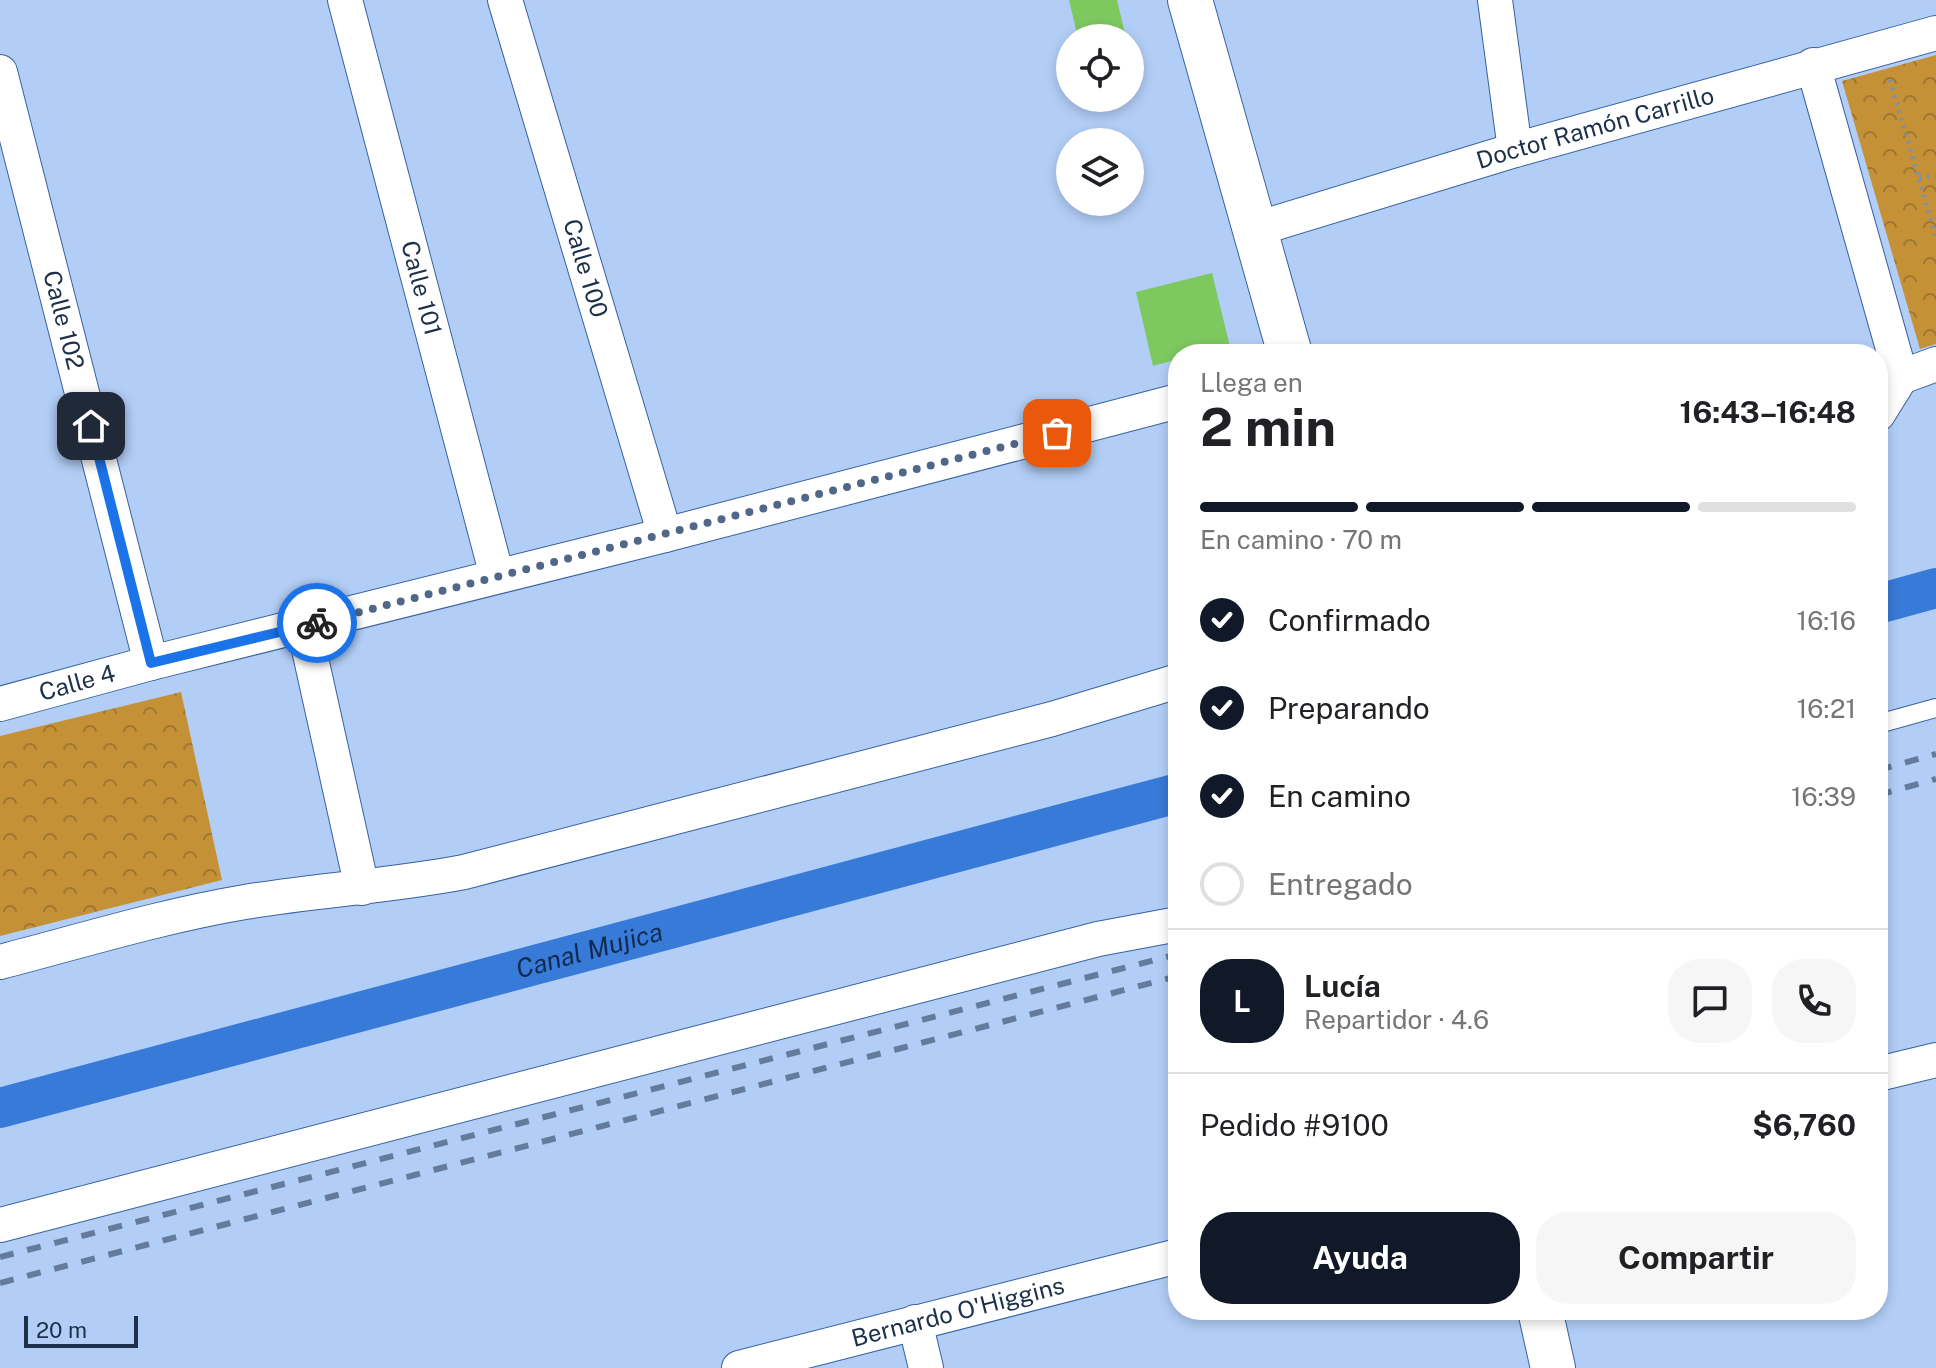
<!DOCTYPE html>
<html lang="es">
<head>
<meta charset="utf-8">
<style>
	body { margin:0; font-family:"Public Sans",sans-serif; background:#f6f6f6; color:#202124; height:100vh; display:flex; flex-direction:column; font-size:30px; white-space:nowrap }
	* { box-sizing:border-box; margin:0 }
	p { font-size:26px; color:#757577 }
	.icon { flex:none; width:44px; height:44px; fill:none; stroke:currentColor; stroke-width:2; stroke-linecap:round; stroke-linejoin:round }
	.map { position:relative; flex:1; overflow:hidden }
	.side { position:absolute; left:1168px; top:344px; width:720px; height:976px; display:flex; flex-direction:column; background:#fff; border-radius:32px; box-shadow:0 4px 12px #0003 }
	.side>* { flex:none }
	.fabs { position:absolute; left:1056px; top:24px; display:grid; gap:16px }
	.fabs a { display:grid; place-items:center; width:88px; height:88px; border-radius:50%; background:#fff; box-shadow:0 4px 12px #0003; font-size:40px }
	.scale { position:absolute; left:24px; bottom:20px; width:114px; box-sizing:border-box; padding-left:8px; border:4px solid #1d304a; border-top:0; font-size:22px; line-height:28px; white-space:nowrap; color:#1d304a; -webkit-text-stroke:6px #b2cef7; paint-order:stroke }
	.pin { position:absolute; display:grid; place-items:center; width:68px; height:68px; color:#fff; margin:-34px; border-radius:16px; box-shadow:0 4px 12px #0006 }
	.courier { position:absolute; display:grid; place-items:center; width:80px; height:80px; margin:-40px; border:6px solid #1a73e8; border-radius:50%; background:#fff; color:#222; box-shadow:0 2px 10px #0007 }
	.headline em { font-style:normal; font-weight:700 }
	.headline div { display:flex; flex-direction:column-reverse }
	.headline { display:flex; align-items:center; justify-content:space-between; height:136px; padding:0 32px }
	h1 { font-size:52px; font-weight:700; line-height:60px }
	.bar { display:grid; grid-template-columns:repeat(4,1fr); gap:12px 8px; align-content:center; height:96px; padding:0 32px }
	.bar i { height:10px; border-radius:6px; background:#e0e0e0 }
	.bar .on { background:#111827 }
	.bar p { grid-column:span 4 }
	.line { display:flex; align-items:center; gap:20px; padding:0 32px; border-top:2px solid #e0e0e0 }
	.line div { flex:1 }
	.round { display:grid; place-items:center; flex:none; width:84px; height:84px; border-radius:32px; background:#f6f6f6 }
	ol { padding:0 32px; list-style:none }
	li { display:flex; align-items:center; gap:24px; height:88px }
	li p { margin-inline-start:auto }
	li .icon { padding:8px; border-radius:50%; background:#111827; color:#fff; stroke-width:4 }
	li:last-child { color:#757577 }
	li i { width:44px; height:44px; border:4px solid #e0e0e0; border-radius:50% }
	.cta { display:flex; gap:16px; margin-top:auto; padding:16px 32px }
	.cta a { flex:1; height:92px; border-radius:32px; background:#111827; color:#fff; font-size:32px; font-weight:700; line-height:92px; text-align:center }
	.cta a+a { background:#f6f6f6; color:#202124 }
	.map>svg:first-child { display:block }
	.park { fill:url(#park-crowns) }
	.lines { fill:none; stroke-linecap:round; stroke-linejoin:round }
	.canal { stroke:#387ad7; stroke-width:40 }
	.building { fill:#7ec860 }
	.service-casing { stroke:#38629f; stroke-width:20 }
	.minor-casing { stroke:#38629f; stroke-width:36 }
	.tertiary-casing { stroke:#38629f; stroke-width:46 }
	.path { stroke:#7890b3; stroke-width:5; stroke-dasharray:2 6; stroke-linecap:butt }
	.service { stroke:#fff; stroke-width:18 }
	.minor { stroke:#fff; stroke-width:34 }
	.tertiary { stroke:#fff; stroke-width:44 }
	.rail { stroke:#647b9c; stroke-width:6; stroke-dasharray:14 14; stroke-linecap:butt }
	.done { stroke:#516787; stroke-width:8; stroke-dasharray:0 14.4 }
	.route { stroke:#1a73e8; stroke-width:10 }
	.labels { text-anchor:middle; stroke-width:8; stroke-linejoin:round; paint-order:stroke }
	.street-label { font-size:24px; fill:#1d304a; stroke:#b2cef7 }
	.water-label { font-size:26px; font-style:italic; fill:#112b50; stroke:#b2cef7 }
</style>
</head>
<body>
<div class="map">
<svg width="1936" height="1368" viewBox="0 0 1936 1368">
	<defs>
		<pattern id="park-crowns" width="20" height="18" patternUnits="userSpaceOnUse" patternTransform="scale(2)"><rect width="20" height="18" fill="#c59137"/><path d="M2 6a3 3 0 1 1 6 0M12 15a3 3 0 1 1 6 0" fill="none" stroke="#9f7730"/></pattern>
	</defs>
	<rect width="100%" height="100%" fill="#b2cef7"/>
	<g class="park">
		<polygon points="1936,55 1936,344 1920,349 1842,81"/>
		<polygon points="181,692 222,880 0,936 0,736"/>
	</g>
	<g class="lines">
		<g class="canal">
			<polyline points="1878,604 1936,588"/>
			<path id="s1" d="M 0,1108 L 1178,793"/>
		</g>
	</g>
	<g class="building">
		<polygon points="1069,0 1117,0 1126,38 1078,38"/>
		<polygon points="1212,273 1230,347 1201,354 1178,354 1178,359 1153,366 1136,292"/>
	</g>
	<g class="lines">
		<g class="service-casing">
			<polyline id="service" points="1878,724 1936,708"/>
		</g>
		<g class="minor-casing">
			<g id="minor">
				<path id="s2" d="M 345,0 L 497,576"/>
				<path id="s3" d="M 505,0 L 665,535"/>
				<polyline points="1495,0 1515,150"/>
				<polyline points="1813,65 1901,377"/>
				<path id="s4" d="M 0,72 L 151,663"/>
				<path id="s5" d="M 1256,229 L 1515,150 L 1936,33"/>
				<polyline points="1878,414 1901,377 1936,364"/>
				<polyline points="304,627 362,888"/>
				<path id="s6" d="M 0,704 L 151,663 L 665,535 L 1178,401"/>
				<path d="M 0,962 C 81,941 162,916 245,902 C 317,890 391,886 464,872 L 1052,719 L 1178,681"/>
				<polyline points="1878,1074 1936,1060"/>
				<polyline points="0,1225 1098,939 1178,924"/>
				<polyline points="915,1322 926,1368"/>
				<path id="s7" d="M 739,1368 L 1178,1256"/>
			</g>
		</g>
		<g class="tertiary-casing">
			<g id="tertiary">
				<polyline points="1190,0 1290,354"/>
				<polyline points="1540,1310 1553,1368"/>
			</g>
		</g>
		<g class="path">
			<polyline points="1890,80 1936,237"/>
			<polyline points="1919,177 1936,176"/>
		</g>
		<use href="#service" class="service"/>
		<use href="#minor" class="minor"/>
		<use href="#tertiary" class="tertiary"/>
		<g class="rail">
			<polyline points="1878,770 1936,754"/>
			<polyline points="1878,795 1936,779"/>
			<polyline points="0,1257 1178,954"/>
			<polyline points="0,1283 1178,976"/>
		</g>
	</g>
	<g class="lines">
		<polyline class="done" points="317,623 1057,433"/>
		<polyline class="route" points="91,426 151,663 317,623"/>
	</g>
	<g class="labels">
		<g class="street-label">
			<text dy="8" stroke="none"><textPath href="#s5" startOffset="354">Doctor Ramón Carrillo</textPath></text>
			<text dy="8" stroke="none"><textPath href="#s3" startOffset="280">Calle 100</textPath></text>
			<text dy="8" stroke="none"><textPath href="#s2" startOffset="298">Calle 101</textPath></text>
			<text dy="8" stroke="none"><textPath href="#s4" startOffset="256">Calle 102</textPath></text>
			<text dy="8" stroke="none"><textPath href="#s6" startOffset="80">Calle 4</textPath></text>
			<text dy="8" stroke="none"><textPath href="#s7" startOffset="226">Bernardo O'Higgins</textPath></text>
		</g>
		<g class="water-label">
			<text dy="9" stroke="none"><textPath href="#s1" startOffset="610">Canal Mujica</textPath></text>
		</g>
	</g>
</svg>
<div class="fabs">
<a><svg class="icon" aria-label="locate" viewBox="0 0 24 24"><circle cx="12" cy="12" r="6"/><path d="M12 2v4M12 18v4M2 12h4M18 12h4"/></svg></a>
<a><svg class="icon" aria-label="layers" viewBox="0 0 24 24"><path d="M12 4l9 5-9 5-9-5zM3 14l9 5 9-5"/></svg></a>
</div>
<div class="scale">20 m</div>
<div class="pin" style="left:1057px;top:433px;background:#ea580c"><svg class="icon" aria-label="bag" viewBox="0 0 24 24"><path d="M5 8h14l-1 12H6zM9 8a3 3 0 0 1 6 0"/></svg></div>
<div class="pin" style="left:91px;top:426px;background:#1f2937"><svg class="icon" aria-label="home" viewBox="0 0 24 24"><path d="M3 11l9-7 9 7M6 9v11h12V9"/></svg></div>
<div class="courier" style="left:317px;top:623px"><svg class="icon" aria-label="bike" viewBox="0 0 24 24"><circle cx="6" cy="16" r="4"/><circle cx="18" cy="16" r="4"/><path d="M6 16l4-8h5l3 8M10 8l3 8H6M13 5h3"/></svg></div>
<section class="side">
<div class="headline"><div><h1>2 min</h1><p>Llega en</p></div><em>16:43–16:48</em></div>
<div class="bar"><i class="on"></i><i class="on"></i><i class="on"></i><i></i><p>En camino · 70 m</p></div>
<ol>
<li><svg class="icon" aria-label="check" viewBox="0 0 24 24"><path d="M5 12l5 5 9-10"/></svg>Confirmado<p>16:16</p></li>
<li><svg class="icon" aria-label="check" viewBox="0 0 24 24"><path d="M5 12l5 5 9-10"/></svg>Preparando<p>16:21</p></li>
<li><svg class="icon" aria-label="check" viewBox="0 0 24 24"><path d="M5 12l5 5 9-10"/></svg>En camino<p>16:39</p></li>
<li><i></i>Entregado</li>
</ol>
<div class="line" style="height:144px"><b class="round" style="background:#111827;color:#fff">L</b><div><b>Lucía</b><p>Repartidor · 4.6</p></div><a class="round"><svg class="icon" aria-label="chat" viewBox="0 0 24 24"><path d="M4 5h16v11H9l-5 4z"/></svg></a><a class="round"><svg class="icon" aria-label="phone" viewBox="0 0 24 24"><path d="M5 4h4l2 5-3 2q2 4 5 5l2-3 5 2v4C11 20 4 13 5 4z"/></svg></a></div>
<div class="line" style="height:104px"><div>Pedido #9100</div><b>$6,760</b></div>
<div class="cta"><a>Ayuda</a><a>Compartir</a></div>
</section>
</div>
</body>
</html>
